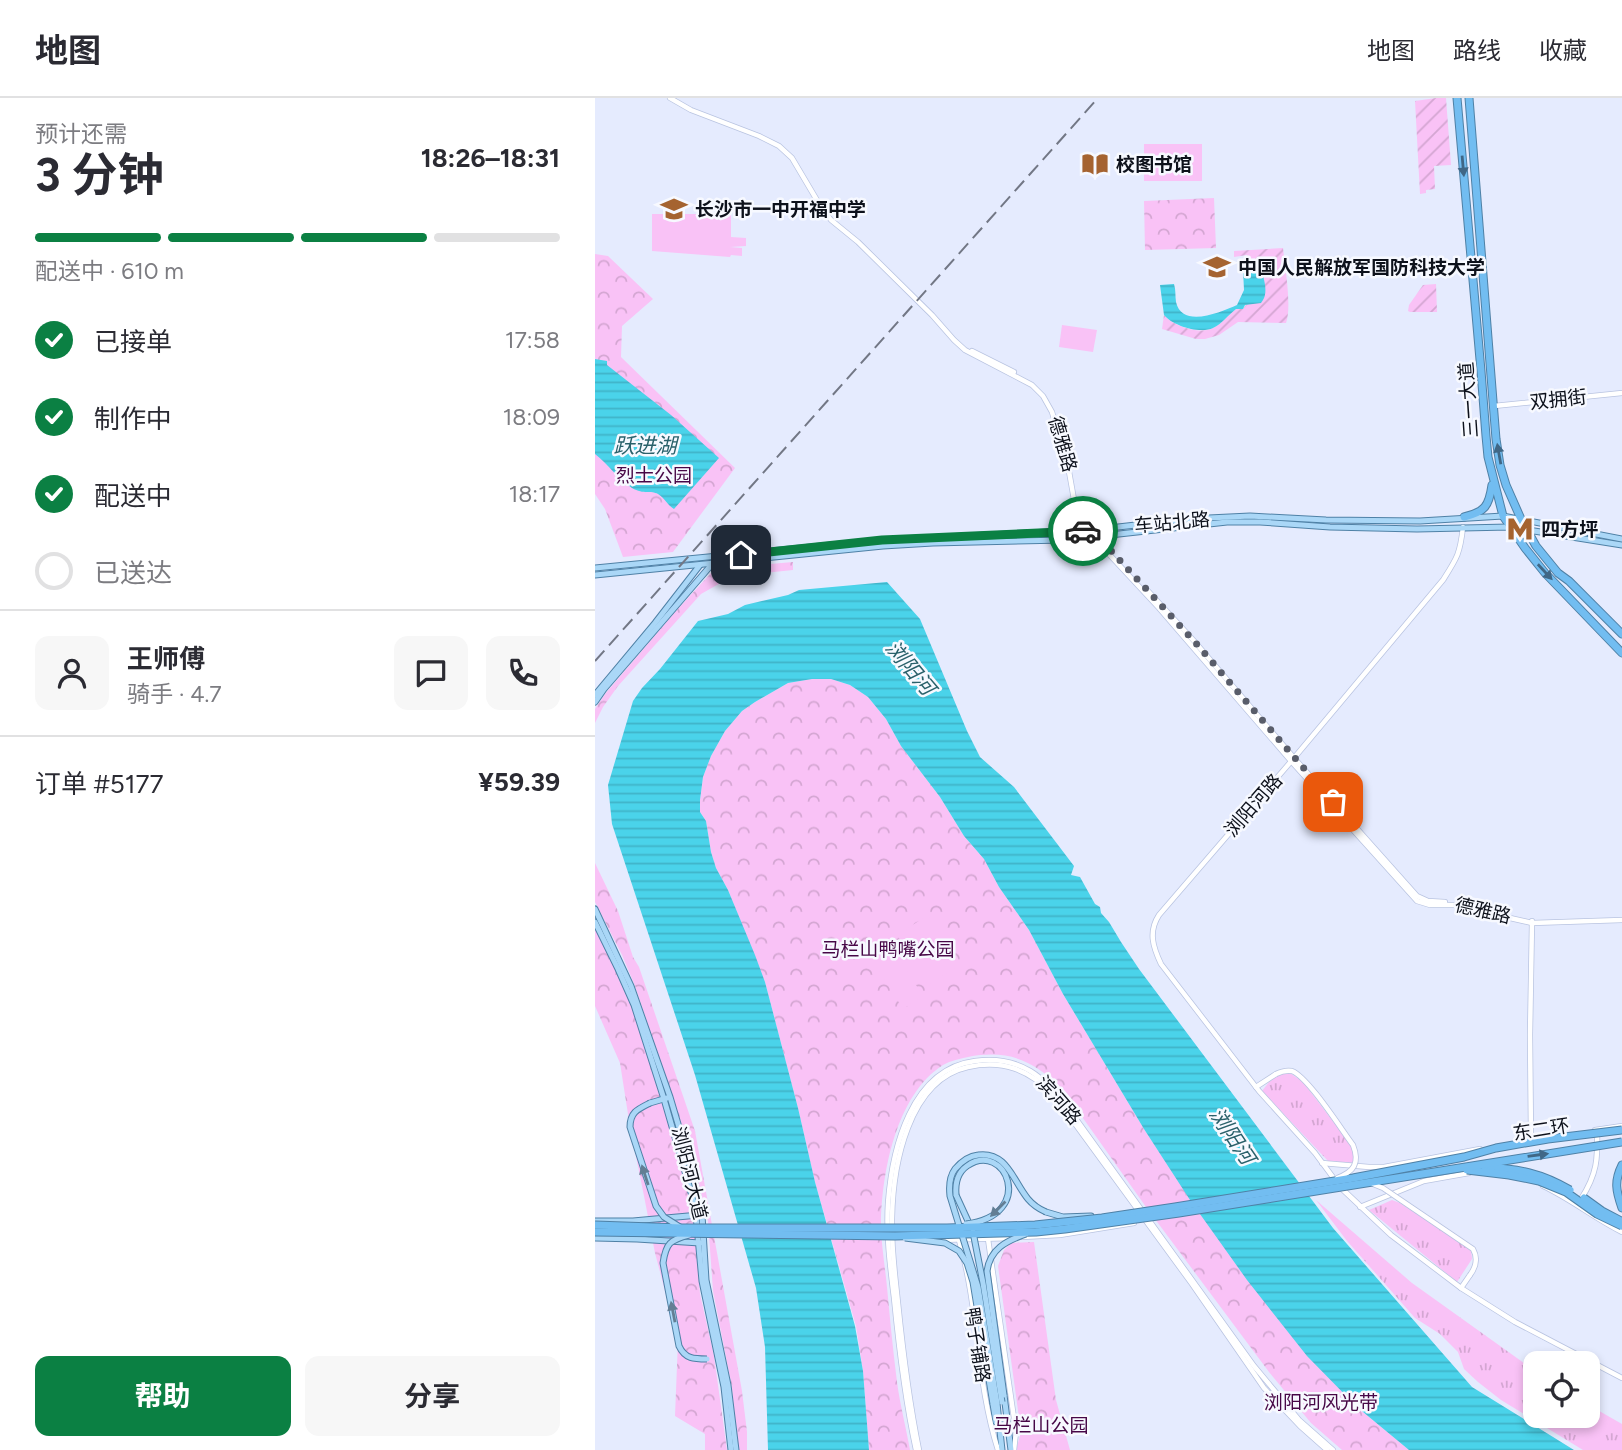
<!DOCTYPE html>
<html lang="zh">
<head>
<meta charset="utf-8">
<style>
	body { margin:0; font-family:Figtree,"Noto Sans SC",sans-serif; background:#f7f7f7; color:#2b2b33; height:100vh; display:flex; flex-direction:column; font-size:26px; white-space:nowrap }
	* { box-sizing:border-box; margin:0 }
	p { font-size:23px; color:#7c7c81 }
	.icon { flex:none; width:38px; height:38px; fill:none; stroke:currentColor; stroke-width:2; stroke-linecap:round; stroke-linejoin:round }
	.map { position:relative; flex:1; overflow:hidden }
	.panel { display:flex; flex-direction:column; background:#fff; width:595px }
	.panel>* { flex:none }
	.buttons { position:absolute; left:928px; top:1253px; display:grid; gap:14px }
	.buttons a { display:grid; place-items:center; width:77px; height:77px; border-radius:14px; background:#fff; box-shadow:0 4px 10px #0003; font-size:35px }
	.pin { position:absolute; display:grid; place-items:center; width:60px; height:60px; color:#fff; margin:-30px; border-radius:14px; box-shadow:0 4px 10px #0006 }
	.courier { position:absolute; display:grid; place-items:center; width:70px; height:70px; margin:-35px; border:5px solid #0b8043; border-radius:50%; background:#fff; color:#222; box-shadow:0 2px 9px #0007 }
	.headline em { font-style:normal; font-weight:700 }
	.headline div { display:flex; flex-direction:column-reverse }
	.headline { display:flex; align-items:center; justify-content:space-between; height:119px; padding:0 35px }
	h1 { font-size:46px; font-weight:700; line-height:52px }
	.bar { display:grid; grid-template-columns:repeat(4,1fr); gap:10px 7px; align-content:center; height:84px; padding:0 35px }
	.bar i { height:9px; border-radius:5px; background:#e1e1e2 }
	.bar .on { background:#0b8043 }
	.bar p { grid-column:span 4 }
	.line { display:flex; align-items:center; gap:18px; padding:0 35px; border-top:2px solid #e1e1e2 }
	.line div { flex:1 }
	.round { display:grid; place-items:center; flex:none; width:74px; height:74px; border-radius:14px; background:#f7f7f7 }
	ol { padding:0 35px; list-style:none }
	li { display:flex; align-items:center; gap:21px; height:77px }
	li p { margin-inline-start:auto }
	li .icon { padding:7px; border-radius:50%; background:#0b8043; color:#fff; stroke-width:4 }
	li:last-child { color:#7c7c81 }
	li i { width:38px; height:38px; border:4px solid #e1e1e2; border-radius:50% }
	.primary-button { display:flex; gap:14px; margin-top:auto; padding:14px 35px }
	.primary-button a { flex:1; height:80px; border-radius:14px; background:#0b8043; color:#fff; font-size:28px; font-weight:700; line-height:80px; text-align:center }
	.primary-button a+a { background:#f7f7f7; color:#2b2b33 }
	header { display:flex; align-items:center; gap:42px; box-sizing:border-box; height:98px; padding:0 35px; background:#fff; border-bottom:2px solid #e1e1e2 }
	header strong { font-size:33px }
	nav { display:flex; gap:38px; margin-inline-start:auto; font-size:24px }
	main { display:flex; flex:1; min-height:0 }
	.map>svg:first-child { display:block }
	.grass { fill:url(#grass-tufts) }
	.park { fill:url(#park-crowns) }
	.garden { fill:url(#garden-furrows) }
	.pitch { fill:#f9c2f6 }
	.water { fill:url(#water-rules) }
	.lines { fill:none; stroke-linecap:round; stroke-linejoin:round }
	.minor-casing { stroke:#b9c4e1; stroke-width:6 }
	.major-casing { stroke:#4f81a6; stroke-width:7 }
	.highway-casing { stroke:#4f81a6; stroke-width:9 }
	.minor { stroke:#fff; stroke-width:4.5 }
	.major { stroke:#aad7f7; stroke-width:5 }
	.highway { stroke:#72bdf1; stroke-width:7 }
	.rail { stroke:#727785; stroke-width:2; stroke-dasharray:14 7; stroke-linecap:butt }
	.minor-bridge-casing { stroke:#b9c4e1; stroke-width:6; stroke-linecap:butt }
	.major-bridge-casing { stroke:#4f81a6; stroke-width:7; stroke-linecap:butt }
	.highway-bridge-casing { stroke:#4f81a6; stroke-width:9; stroke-linecap:butt }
	.minor-bridge { stroke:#fff; stroke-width:4.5 }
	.major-bridge { stroke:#aad7f7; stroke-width:5 }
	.highway-bridge { stroke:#72bdf1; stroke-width:7 }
	.oneway { fill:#406786 }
	.oneway2 { fill:#637e94 }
	.done { stroke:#595d6a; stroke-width:7; stroke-dasharray:0 12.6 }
	.route { stroke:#0b8043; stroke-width:9 }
	.labels { text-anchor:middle; stroke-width:5; stroke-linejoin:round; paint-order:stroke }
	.poi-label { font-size:19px; font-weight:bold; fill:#0d111b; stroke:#f7f9ff; text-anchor:start }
	.street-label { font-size:19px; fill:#0d111b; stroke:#f7f9ff }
	.park-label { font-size:19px; fill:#470747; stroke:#f7f9ff }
	.water-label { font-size:21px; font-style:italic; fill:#2a616b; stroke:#f7f9ff }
</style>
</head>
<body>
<header>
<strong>地图</strong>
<nav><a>地图</a><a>路线</a><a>收藏</a></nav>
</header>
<main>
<section class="panel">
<div class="headline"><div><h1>3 分钟</h1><p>预计还需</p></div><em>18:26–18:31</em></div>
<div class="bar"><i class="on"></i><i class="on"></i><i class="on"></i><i></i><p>配送中 · 610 m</p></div>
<ol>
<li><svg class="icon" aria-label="check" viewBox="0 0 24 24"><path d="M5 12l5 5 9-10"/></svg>已接单<p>17:58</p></li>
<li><svg class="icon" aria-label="check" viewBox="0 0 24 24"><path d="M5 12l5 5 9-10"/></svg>制作中<p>18:09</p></li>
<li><svg class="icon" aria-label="check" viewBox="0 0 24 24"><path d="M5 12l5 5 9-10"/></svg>配送中<p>18:17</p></li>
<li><i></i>已送达</li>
</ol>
<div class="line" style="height:126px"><a class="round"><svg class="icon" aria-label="person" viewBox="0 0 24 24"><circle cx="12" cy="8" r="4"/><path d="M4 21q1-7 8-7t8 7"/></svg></a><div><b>王师傅</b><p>骑手 · 4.7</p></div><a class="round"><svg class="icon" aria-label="chat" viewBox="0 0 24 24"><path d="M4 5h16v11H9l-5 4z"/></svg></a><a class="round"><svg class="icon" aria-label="phone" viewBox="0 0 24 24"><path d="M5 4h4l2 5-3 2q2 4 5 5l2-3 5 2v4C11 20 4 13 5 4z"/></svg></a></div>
<div class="line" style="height:91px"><div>订单 #5177</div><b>¥59.39</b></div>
<div class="primary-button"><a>帮助</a><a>分享</a></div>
</section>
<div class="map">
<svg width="1027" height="1352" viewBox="0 0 1027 1352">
	<defs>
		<pattern id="grass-tufts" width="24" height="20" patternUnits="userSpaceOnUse" patternTransform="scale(1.75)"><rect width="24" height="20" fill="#f9c2f6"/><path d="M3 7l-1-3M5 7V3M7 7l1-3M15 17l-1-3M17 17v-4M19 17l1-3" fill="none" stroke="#d4a6d2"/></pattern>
		<pattern id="park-crowns" width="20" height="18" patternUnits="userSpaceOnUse" patternTransform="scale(1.75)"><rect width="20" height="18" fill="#f9c2f6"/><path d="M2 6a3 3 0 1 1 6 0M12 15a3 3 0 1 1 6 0" fill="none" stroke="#d4a6d2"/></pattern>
		<pattern id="garden-furrows" width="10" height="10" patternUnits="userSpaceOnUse" patternTransform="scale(1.75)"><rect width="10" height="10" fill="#f9c2f6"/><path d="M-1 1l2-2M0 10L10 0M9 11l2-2" fill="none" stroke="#d4a6d2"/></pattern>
		<pattern id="water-rules" width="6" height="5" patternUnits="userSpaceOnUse" patternTransform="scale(1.75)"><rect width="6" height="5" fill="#4ad3ea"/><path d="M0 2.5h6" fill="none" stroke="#40b4c8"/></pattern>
	</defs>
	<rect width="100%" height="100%" fill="#e5ebfe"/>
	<g class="grass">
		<polygon points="686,975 695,975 708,984 756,1047 760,1062 758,1065 733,1063 667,993 674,984"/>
		<polygon points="721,1102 817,1185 940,1273 940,1318 992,1318 992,1306 1027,1326 1027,1352 988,1352 906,1302 883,1284 869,1271 863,1254 845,1236 820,1220 752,1143"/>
		<polygon points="797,1102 805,1105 876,1151 877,1161 862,1184 774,1112"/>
	</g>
	<g class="park">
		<polygon points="619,100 621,150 550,152 549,103"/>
		<polygon points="0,156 13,158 58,201 27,228 26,259 140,370 78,454 28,459 10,411 0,396"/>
		<polygon points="198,464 198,472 149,477 129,483 106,496 23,588 8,609 0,625 0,611 10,596 80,514 116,475 129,470"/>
		<path d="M 217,581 L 236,581 L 255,587 L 273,599 L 291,621 L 306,648 L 345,699 L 369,738 L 389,761 L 404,789 L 434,832 L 468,896 L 549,1031 L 595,1101 L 618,1132 L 762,1309 L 814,1352 L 747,1352 L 716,1325 L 674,1274 L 551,1109 L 468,992 C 440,963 414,951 373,959 C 364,961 355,963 348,967 C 301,997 287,1074 286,1125 C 286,1146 290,1168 292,1189 C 295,1221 298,1253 302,1284 C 305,1307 311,1329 315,1352 L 274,1352 L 268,1273 L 261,1228 L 220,1084 L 203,1010 L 170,884 L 133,792 L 121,770 L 116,754 L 111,723 L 105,714 L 105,702 L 108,679 L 116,658 L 130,633 L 147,613 L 160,604 L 193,585 Z"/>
		<polygon points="0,765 23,813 38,859 44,869 100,1033 147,1293 152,1334 152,1352 143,1352 137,1290 118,1193 113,1123 90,1038 40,888 27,857 0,804"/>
		<polygon points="0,831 32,891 97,1098 105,1196 119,1258 132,1352 110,1352 110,1336 80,1318 83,1242 60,1155 49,1098 35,1029 25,965 0,908"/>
		<polygon points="439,1144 461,1302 475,1352 421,1352 426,1334 403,1168 409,1152 416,1145"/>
	</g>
	<g class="garden">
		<polygon points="841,0 851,0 856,67 839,68 840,91 831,92 831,95 825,96 820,3"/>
		<path d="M 688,150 C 690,169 697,209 691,225 L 643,224 L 624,237 L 610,241 L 601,241 L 567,231 L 569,217 C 578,228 605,237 618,230 C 627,226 633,217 641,211 L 648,211 L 669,183 L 666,169 L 653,170 L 652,157 L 639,159 L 639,153 Z"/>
		<polygon points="841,186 842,214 815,214 813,213 814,207 828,187"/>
	</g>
	<g class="pitch">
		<rect x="549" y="46" width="58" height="37"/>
		<polygon points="57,116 136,116 136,139 151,140 151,148 135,149 147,150 147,158 136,157 135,159 57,153"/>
		<polygon points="467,227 502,232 498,254 464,249"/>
		<polygon points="333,817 365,867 333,887 302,837"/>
		<polygon points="289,836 328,898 308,911 269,849"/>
	</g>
	<g class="water">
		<path d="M 666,169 C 668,180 675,195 666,205 L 650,207 L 648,211 L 641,211 C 633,217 627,226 618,230 C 605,236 578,228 569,217 L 565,187 L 579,186 C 581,192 580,198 581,204 C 587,231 626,214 642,207 L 649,192 L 648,172 Z"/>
		<path d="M 0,261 L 12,263 L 12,267 L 76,317 L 124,360 L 79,411 C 72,407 70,400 63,396 C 56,392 49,397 37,390 C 23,381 13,366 0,356 Z"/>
		<polygon points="292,484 325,521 372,633 385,659 419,689 479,768 476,777 485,779 500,806 505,809 506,815 514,824 526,844 544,871 738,1130 877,1289 979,1352 814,1352 762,1309 712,1258 652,1182 595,1102 549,1031 468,896 434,832 404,789 389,761 369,738 345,699 306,648 291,621 273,599 255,587 236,581 217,581 193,585 160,604 147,613 130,633 116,658 108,679 105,702 105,714 111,723 116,754 121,770 133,792 160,857 170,884 203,1010 220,1084 260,1228 268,1273 274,1352 173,1352 170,1249 161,1190 100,977 17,726 13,687 38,603 47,590 65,571 103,523 133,516 150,507 193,497 204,492"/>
	</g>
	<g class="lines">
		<g class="minor-casing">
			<g id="minor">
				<polyline points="75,0 96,12 164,38 184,48 197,60 226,109 236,122 263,144 337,217 359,242 370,252 437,287 448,298 457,314 473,368 480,407 498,439 564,510 696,663 822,803 835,807 868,807 895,819 915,820 937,825 1027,822"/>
				<polyline points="377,253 419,274"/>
				<polyline points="899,308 1027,295"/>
				<polyline points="491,424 512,429"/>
				<polyline points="553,493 599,543 699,660 822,798 833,803 850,804"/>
				<polyline points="661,989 681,976"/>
				<polyline points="1000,1032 1027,1028"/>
				<polyline points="936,1041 935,937 937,823"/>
				<polyline points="727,1065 774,1069 789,1069 885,1051"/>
				<path d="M 740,1082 L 720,1055 L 664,993 L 566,866 C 558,849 553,834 564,817 L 699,660 L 848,482 C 862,460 865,456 868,429"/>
				<path d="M 948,1088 C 976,1101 999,1120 1027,1134"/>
				<polyline points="745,1089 796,1137 866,1190 920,1224 1027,1280"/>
				<path d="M 986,1101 C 1002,1076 1003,1061 1002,1033"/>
				<polyline points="765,1109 829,1083 874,1075"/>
				<polyline points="427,1139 465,1137 539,1125"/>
				<polyline points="393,1141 421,1334 419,1352"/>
				<polyline points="343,1142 418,1140"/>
				<path d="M 364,1142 C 384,1210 381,1284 403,1352"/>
				<polyline points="866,1190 875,1177"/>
				<path d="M 321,1352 C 310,1302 304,1251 299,1200 C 295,1168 291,1137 293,1105 C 297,1051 316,971 380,963 C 426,957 450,979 476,1014 L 659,1268 L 704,1322 L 738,1352"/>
				<path d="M 324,1352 C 314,1303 308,1254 303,1205 C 300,1176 296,1148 297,1120 C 298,1068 313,982 373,969 C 408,961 434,972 459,997 L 597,1186 L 669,1290 L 705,1328 L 732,1352"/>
			</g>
		</g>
		<g class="major-casing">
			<g id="major">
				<polyline points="513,450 513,443 516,437"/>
				<polyline points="0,470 287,442 497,432 593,421 655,418 731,422 825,423 908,418 1027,441"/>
				<polyline points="0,477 288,448 338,445 470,442 632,424 665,424 735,429 822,431 914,429 1027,447"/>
				<polyline points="0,597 60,525 105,467"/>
				<polyline points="0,604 9,591 118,465"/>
				<polyline points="0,811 36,888 75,999 99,1080 107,1117 111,1182 133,1287 141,1352"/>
				<polyline points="0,824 23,871 39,907 69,1001 97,1098 101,1117 107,1183 129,1289 136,1352"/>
				<polyline points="55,1005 72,1000"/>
				<polyline points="361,1097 373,1123"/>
				<polyline points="451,1114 468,1119 496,1118"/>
				<polyline points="0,1123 38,1123 104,1117"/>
				<polyline points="0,1140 42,1141 105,1145"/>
				<polyline points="409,1297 416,1352"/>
				<polyline points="402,1305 407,1352"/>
				<polyline points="398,1306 401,1324"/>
			</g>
		</g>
		<g class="highway-casing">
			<g id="highway">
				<polyline points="862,0 886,273 891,338 893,359 908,418 930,450 950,475 1027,555"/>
				<polyline points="874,0 901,341 905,367 911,387 926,421 941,448 963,475 974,483 1027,536"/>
				<path d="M 869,419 C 890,414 894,408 897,387"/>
				<path d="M 1027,1067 C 1019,1083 1021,1093 1027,1110"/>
			</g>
		</g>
		<use href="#minor" class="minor"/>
		<use href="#major" class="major"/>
		<use href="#highway" class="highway"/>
		<polyline class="rail" points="0,563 503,0"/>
		<g class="minor-bridge-casing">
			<g id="minor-bridge">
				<path d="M 681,976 C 687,973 691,972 697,973 C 713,979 746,1031 758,1047 C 765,1065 759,1074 742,1080"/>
				<path d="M 778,1086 L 788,1090 L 878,1151 C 883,1160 881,1169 875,1177"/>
			</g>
		</g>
		<g class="major-bridge-casing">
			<g id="major-bridge">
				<path d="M 55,1005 C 43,1011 35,1014 35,1029 L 61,1108 L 69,1119 L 85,1129"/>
				<path d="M 361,1097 C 360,1085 362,1075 372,1068 C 410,1041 443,1117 371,1126"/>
				<polyline points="378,1134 388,1185 407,1304"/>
				<path d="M 94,1137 C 75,1142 71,1145 68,1165 L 84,1248 C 90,1261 99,1261 112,1261"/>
				<polyline points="310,1140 350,1145 364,1153 372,1165 378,1184 398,1306"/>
				<path d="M 409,1297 L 392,1173 C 395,1151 411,1143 431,1136"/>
				<path d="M 402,1305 L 383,1189 L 355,1098 C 354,1089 354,1079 360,1071 C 366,1064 373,1058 383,1057 C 412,1053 418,1083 433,1101 C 438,1107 444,1111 451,1114"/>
			</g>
		</g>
		<g class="highway-bridge-casing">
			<g id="highway-bridge">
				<path d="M 890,1069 C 924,1071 946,1075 975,1092"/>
				<polyline points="872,1072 914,1077 944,1083 971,1094 1002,1116 1027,1128"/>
				<polyline points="989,1100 1007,1113 1026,1123"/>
				<polyline points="0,1127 87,1130 352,1130 440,1127 507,1120 580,1109 758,1080 869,1059 901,1050 953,1041 1027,1032"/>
				<polyline points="0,1134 300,1138 441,1134 470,1131 584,1115 1027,1044"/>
			</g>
		</g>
		<use href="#minor-bridge" class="minor-bridge"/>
		<use href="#major-bridge" class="major-bridge"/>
		<use href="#highway-bridge" class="highway-bridge"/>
	</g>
	<defs><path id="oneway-solid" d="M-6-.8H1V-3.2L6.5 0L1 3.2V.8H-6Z" transform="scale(1.75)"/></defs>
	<g class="oneway">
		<use href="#oneway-solid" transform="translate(868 68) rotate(85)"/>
		<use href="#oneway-solid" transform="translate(904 356) rotate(-100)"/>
		<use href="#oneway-solid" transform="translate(950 474) rotate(47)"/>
		<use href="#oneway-solid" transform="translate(943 1057) rotate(-8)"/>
	</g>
	<g class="oneway2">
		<use href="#oneway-solid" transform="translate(50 1077) rotate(-108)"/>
		<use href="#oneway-solid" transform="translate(403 1111) rotate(135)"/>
		<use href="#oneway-solid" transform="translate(78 1214) rotate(-101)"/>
	</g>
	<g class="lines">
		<polyline class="done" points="488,433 497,432 599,543 738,704"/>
		<polyline class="route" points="146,457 287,442 488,433"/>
	</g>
	<defs>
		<g id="library-bare" transform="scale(2.1)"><path d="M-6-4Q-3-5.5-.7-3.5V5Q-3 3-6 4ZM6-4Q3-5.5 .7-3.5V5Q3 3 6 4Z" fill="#a56330" stroke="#f7f9ff" stroke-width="2.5" paint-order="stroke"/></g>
		<g id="school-bare" transform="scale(2.1)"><path d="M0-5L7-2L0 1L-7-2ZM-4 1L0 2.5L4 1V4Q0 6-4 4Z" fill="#a56330" stroke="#f7f9ff" stroke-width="2.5" paint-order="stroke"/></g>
		<g id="university-bare" transform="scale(2.1)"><path d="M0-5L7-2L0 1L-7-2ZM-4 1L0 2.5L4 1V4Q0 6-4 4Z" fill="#a56330" stroke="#f7f9ff" stroke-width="2.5" paint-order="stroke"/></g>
		<g id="metro-bare" transform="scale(2.1)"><path d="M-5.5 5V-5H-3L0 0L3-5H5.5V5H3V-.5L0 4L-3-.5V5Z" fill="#a56330" stroke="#f7f9ff" stroke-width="2.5" paint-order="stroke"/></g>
	</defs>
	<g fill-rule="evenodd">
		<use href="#library-bare" x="500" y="66"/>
		<use href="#school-bare" x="79" y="111"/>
		<use href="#university-bare" x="622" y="169"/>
		<use href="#metro-bare" x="925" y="431"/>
	</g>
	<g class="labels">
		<g class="poi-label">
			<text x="521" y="73">校图书馆</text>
			<text x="100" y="118">长沙市一中开福中学</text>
			<text x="643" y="176">中国人民解放军国防科技大学</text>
			<text x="946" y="438">四方坪</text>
		</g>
		<g class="street-label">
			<text transform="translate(963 301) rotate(-6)" y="7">双拥街</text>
			<text transform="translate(873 302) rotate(-94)" y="7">三一大道</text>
			<text transform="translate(468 346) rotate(74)" y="7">德雅路</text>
			<text transform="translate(577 424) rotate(-5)" y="7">车站北路</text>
			<text transform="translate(658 707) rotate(-49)" y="7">浏阳河路</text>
			<text transform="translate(888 812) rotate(13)" y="7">德雅路</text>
			<text transform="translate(464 1002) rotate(49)" y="7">滨河路</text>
			<text transform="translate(946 1031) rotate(-9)" y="7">东二环</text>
			<text transform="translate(95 1075) rotate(76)" y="7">浏阳河大道</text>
			<text transform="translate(383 1247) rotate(81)" y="7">鸭子铺路</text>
		</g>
		<g class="park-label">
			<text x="59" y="384">烈士公园</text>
			<text x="293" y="858">马栏山鸭嘴公园</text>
			<text x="726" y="1311">浏阳河风光带</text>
			<text x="446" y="1334">马栏山公园</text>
		</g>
		<g class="water-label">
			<text x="50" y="355">跃进湖</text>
			<text transform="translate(315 570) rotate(50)" y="7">浏阳河</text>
			<text transform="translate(637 1038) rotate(56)" y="7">浏阳河</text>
		</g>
	</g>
</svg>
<div class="buttons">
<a><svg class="icon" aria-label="locate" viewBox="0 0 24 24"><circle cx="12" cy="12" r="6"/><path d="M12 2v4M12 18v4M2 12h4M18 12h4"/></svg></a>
</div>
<div class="pin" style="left:738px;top:704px;background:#ea580c"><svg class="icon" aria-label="bag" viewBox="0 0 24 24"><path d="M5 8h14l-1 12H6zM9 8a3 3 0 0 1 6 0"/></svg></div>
<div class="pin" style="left:146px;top:457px;background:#1f2937"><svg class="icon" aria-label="home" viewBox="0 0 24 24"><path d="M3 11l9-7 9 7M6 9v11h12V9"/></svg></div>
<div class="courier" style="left:488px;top:433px"><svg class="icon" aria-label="car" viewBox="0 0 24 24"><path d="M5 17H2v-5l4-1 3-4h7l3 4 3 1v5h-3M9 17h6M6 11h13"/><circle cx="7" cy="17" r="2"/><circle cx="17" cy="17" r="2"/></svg></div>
</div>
</main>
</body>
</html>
